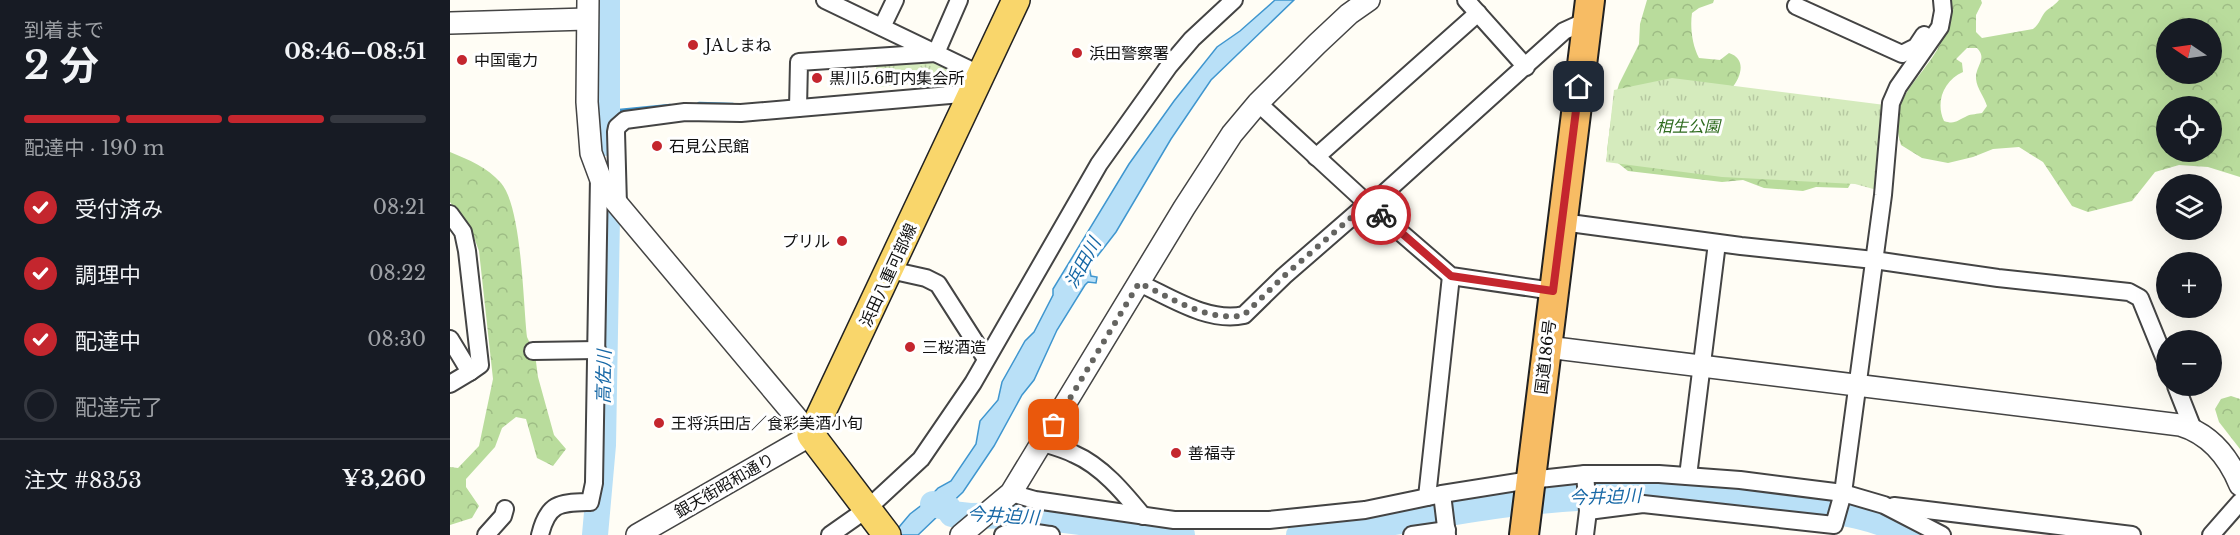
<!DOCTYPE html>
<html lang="ja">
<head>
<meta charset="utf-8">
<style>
	body { margin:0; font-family:"Libre Baskerville","Noto Sans JP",serif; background:#20242c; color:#f1f3f6; height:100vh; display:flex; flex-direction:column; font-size:22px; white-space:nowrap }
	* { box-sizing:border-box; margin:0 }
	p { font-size:20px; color:#9ea1a6 }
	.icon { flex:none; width:33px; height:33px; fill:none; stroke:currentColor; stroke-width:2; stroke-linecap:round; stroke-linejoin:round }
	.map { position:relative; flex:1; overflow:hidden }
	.side { display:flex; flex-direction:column; background:#171b24; width:450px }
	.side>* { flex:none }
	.needle { width:39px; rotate:283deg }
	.controls { position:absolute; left:1706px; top:18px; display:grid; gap:12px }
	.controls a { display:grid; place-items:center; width:66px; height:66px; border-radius:50%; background:#171b24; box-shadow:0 6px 24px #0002; font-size:30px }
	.pin { position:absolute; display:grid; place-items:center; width:51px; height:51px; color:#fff; margin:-26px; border-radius:12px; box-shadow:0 3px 9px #0006 }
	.courier { position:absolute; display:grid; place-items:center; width:60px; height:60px; margin:-30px; border:4px solid #c4262e; border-radius:50%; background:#fff; color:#222; box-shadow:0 2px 8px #0007 }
	.head em { font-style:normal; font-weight:700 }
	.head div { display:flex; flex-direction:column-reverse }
	.head { display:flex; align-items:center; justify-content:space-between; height:102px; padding:0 24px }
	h1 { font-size:39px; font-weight:700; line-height:45px }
	.bar { display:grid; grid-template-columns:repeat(4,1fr); gap:9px 6px; align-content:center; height:72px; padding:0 24px }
	.bar i { height:8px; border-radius:4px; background:#363941 }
	.bar .current { background:#c4262e }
	.bar p { grid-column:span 4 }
	.line { display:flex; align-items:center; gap:15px; padding:0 24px; border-top:2px solid #363941 }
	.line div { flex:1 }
	ol { padding:0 24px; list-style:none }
	li { display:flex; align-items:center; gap:18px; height:66px }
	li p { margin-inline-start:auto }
	li .icon { padding:6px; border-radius:50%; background:#c4262e; color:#fff; stroke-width:4 }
	li:last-child { color:#9ea1a6 }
	li i { width:33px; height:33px; border:3px solid #363941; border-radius:50% }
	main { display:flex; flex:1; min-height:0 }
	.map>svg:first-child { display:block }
	.forest { fill:url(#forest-crowns); fill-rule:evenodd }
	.park { fill:url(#park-tufts) }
	.water { fill:#b9e0f7; stroke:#3f96cf; stroke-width:1.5 }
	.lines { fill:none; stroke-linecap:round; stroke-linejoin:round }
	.stream { stroke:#3f96cf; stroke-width:4.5 }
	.river { stroke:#b9e0f7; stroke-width:26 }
	.minor-casing { stroke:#444; stroke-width:20 }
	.tertiary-casing { stroke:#444; stroke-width:24 }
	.primary-casing { stroke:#222; stroke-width:30 }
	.trunk-casing { stroke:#222; stroke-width:32 }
	.minor { stroke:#fff; stroke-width:16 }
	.tertiary { stroke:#fff; stroke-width:21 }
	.primary { stroke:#f9d66b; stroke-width:27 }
	.trunk { stroke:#f7bc64; stroke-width:28 }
	.done { stroke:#646461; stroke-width:6; stroke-dasharray:0 10.8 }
	.route { stroke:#c4262e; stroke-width:8 }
	.poi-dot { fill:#c4262e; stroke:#fff; stroke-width:2 }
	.labels { text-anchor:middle; stroke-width:6; stroke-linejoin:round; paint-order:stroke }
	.poi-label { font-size:16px; fill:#111; stroke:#fff; text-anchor:start }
	.park-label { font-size:16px; font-style:italic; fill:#2f6b1f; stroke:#fff }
	.street-label { font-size:16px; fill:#111; stroke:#fff }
	.water-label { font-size:18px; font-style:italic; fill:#1768a6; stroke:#fff }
</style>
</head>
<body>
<main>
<section class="side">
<div class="head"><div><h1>2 分</h1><p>到着まで</p></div><em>08:46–08:51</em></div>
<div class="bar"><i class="current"></i><i class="current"></i><i class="current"></i><i></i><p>配達中 · 190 m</p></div>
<ol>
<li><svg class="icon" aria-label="check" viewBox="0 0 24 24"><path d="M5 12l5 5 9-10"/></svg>受付済み<p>08:21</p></li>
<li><svg class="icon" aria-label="check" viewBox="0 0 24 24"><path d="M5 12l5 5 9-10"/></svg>調理中<p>08:22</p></li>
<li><svg class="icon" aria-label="check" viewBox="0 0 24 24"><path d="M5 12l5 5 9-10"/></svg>配達中<p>08:30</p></li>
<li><i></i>配達完了</li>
</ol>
<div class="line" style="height:78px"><div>注文 #8353</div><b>¥3,260</b></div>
</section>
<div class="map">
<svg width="1790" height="535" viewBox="0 0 1790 535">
	<defs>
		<pattern id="forest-crowns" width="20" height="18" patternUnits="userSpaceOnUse" patternTransform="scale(1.5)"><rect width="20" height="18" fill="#b9dc9c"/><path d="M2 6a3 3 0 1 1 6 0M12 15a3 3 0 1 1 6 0" fill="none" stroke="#9ebc85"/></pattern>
		<pattern id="park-tufts" width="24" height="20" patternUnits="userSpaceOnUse" patternTransform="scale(1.5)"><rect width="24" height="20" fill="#d5ebbd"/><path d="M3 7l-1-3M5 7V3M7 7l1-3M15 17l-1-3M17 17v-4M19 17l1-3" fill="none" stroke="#b6c8a1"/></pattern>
	</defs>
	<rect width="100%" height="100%" fill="#fffdf5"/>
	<g class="forest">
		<path d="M 1197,0 L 1264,0 L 1263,3 L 1249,8 L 1242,13 C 1240,27 1242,45 1249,58 L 1270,60 L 1279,53 C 1297,59 1291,77 1282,88 L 1405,176 L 1398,188 L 1366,187 L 1353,191 L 1314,188 L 1293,180 L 1272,182 L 1178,171 L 1159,156 L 1157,150 L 1163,105 L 1169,84 L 1189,44 L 1190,24 Z"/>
		<path d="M 1499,0 L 1531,0 L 1532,3 L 1526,15 L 1526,32 L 1532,38 L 1583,29 C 1590,24 1591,16 1596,11 C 1601,7 1605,5 1609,0 L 1790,0 L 1790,177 L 1758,167 L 1729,165 L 1705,172 L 1682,201 L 1638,212 L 1622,206 L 1593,162 L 1569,147 L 1543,149 L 1523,157 L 1498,163 L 1472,158 L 1451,145 C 1437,100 1466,85 1487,50 C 1495,36 1498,16 1499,0 ZM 1716,28 L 1761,28 L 1761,74 L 1716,74 ZM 1517,48 L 1527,48 C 1538,59 1525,66 1526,79 C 1527,89 1534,96 1537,106 L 1532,113 C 1528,114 1521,114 1517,116 C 1508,120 1505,125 1494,121 C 1485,102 1494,80 1513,72 L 1512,63 L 1506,59 ZM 1716,106 L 1761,106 L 1761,152 L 1716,152 Z"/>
		<path d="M 0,152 C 19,160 37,167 51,183 C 72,207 73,303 77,337 L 85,354 L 88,377 L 104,435 L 116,449 L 103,466 L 87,458 L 76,419 L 66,417 L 52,428 L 45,447 L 16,479 L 16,487 L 29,506 L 22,518 L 0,525 L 0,467 L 8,468 L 29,446 L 43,379 L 29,251 L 22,232 L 0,202 Z"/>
		<polygon points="1781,396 1790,399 1790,449 1769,422 1765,409 1771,399"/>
	</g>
	<g class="park">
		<polygon points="476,58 512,74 512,79 427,87 426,62"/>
		<polygon points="1222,78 1435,105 1427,190 1405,184 1272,177 1156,162 1164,90"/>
	</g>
	<polygon class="water" points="825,0 844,0 761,80 721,139 666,232 639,267 641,276 647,277 646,283 638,282 635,285 607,330 584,380 572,395 544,446 513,492 468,535 425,535 449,527 460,514 473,504 488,488 501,481 526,444 530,421 548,400 552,382 575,341 584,332 603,295 603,289 679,164 724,101 767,47 790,31"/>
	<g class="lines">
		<g class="stream">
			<polyline points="488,88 513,85"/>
			<polyline points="249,104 283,105"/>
			<polyline points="159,112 220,106"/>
		</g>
		<g class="river">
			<polyline points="157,143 157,0"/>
			<polyline points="483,504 498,508 502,514 520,516 575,515 732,535"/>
			<polyline points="145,535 153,445 157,218"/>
			<path d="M 849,535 C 917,529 983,514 1051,505 C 1149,493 1247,491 1346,506 C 1387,512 1422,515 1459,535"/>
		</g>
		<g class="minor-casing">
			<g id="minor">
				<polyline points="375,0 531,75"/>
				<polyline points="1016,0 1076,67"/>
				<polyline points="1346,6 1452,54 1466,47 1474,35"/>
				<polyline points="432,27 445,0"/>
				<polyline points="808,103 920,206 1001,276 1103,291"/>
				<polyline points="348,108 349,62 486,53 509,0"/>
				<polyline points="866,157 1028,13"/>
				<polyline points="168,205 166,132 167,127 175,120 235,112 291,113 523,93"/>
				<polyline points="920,206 1114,31 1136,21"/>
				<polyline points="0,214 13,232 17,251 30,365 20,372"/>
				<polyline points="1112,222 1291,246 1424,260 1548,278 1679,292 1690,298 1716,362"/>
				<polyline points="440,270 476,278 488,284 536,359"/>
				<path d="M 689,283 C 720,297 758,323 794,315 L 834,276 L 918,203"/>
				<polyline points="0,339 20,372 0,384"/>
				<polyline points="83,351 147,350"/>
				<polyline points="1726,386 1743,429"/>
				<path d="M 593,443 C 603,446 614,449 624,454 C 652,466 674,493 693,516"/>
				<polyline points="1238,476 1267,243"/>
				<polyline points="561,493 585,500 724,520 819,520 915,510 992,494 1080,480 1135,474 1209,474 1290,480 1393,493 1434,505 1492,535"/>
				<polyline points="992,494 997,535"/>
				<polyline points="977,497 1001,276"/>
				<polyline points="1444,506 1682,535"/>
				<polyline points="1138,511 1193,504 1384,525 1393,493 1433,195 1441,103 1448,87 1490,27 1493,11 1492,0"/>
				<polyline points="36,535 53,516 55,509"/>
				<path d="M 90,535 C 98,502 110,503 140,502 L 144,483 L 149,177"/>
				<polyline points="380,535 417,509 471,459 523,383 649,164 719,66 742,39 784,0"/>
				<path d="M 553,535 C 566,528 586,533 601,535"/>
				<polyline points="962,535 997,530"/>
				<polyline points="1135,535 1138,511 1135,474"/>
				<polyline points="1761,535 1790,502"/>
			</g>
		</g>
		<g class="tertiary-casing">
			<g id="tertiary">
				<polyline points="138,0 137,102 141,153 154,188 361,435 187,535"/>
				<polyline points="0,23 137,19"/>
				<path d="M 1097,347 L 1730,425 C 1760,434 1779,458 1790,485"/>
				<polyline points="511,535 561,493 734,208 782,134 808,103 867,44 899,14 919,0"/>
			</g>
		</g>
		<g class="primary-casing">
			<polyline id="primary" points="437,535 361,435 566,0"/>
		</g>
		<g class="trunk-casing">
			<polyline id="trunk" points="1074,535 1140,0"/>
		</g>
		<use href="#minor" class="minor"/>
		<use href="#tertiary" class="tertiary"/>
		<use href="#primary" class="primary"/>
		<use href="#trunk" class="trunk"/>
	</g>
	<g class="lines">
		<path class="done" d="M 604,425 L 689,283 C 720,297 759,323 794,315 L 834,276 L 918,203 L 931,215"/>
		<polyline class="route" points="931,215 1001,276 1103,291 1129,87"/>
	</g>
	<g class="poi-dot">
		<circle cx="243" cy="45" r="6"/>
		<circle cx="627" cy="53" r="6"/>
		<circle cx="12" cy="60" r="6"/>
		<circle cx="367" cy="78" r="6"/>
		<circle cx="207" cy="146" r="6"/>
		<circle cx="392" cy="241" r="6"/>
		<circle cx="460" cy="347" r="6"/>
		<circle cx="209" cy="423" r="6"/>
		<circle cx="726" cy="453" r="6"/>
	</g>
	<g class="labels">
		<g class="poi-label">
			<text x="255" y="51">JAしまね</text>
			<text x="639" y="59">浜田警察署</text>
			<text x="24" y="66">中国電力</text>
			<text x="379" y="84">黒川5.6町内集会所</text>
			<text x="219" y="152">石見公民館</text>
			<text x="380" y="247" text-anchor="end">プリル</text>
			<text x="472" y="353">三桜酒造</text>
			<text x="221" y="429">王将浜田店／食彩美酒小旬</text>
			<text x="738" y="459">善福寺</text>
		</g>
		<g class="park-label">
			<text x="1238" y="132">相生公園</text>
		</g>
		<g class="street-label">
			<text transform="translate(438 275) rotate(-65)" y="6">浜田八重可部線</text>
			<text transform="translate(1095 357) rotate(-83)" y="6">国道186号</text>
			<text transform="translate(274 485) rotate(-30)" y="6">銀天街昭和通り</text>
		</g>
		<g class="water-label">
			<text transform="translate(633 263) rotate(-61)" y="6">浜田川</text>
			<text transform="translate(154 377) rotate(-89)" y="6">高佐川</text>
			<text transform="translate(1155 497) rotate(-2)" y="6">今井迫川</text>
			<text transform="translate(553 516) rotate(3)" y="6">今井迫川</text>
		</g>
	</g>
</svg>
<div class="controls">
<a><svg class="needle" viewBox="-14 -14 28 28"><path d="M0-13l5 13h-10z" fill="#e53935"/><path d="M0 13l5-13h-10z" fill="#9ea1a6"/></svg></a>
<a><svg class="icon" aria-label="locate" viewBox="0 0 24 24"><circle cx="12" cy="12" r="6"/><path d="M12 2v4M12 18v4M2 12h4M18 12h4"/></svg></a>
<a><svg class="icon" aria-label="layers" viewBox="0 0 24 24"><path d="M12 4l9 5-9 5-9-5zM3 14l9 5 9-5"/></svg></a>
<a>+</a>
<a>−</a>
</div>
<div class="pin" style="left:604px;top:425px;background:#ea580c"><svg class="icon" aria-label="bag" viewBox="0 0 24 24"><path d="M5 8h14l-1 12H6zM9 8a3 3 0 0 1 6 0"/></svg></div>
<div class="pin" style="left:1129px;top:87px;background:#1f2937"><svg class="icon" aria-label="home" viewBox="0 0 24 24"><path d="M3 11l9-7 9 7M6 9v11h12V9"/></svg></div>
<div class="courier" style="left:931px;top:215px"><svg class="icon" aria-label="bike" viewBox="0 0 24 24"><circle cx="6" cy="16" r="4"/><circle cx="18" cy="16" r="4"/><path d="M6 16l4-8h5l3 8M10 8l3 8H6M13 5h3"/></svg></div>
</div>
</main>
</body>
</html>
